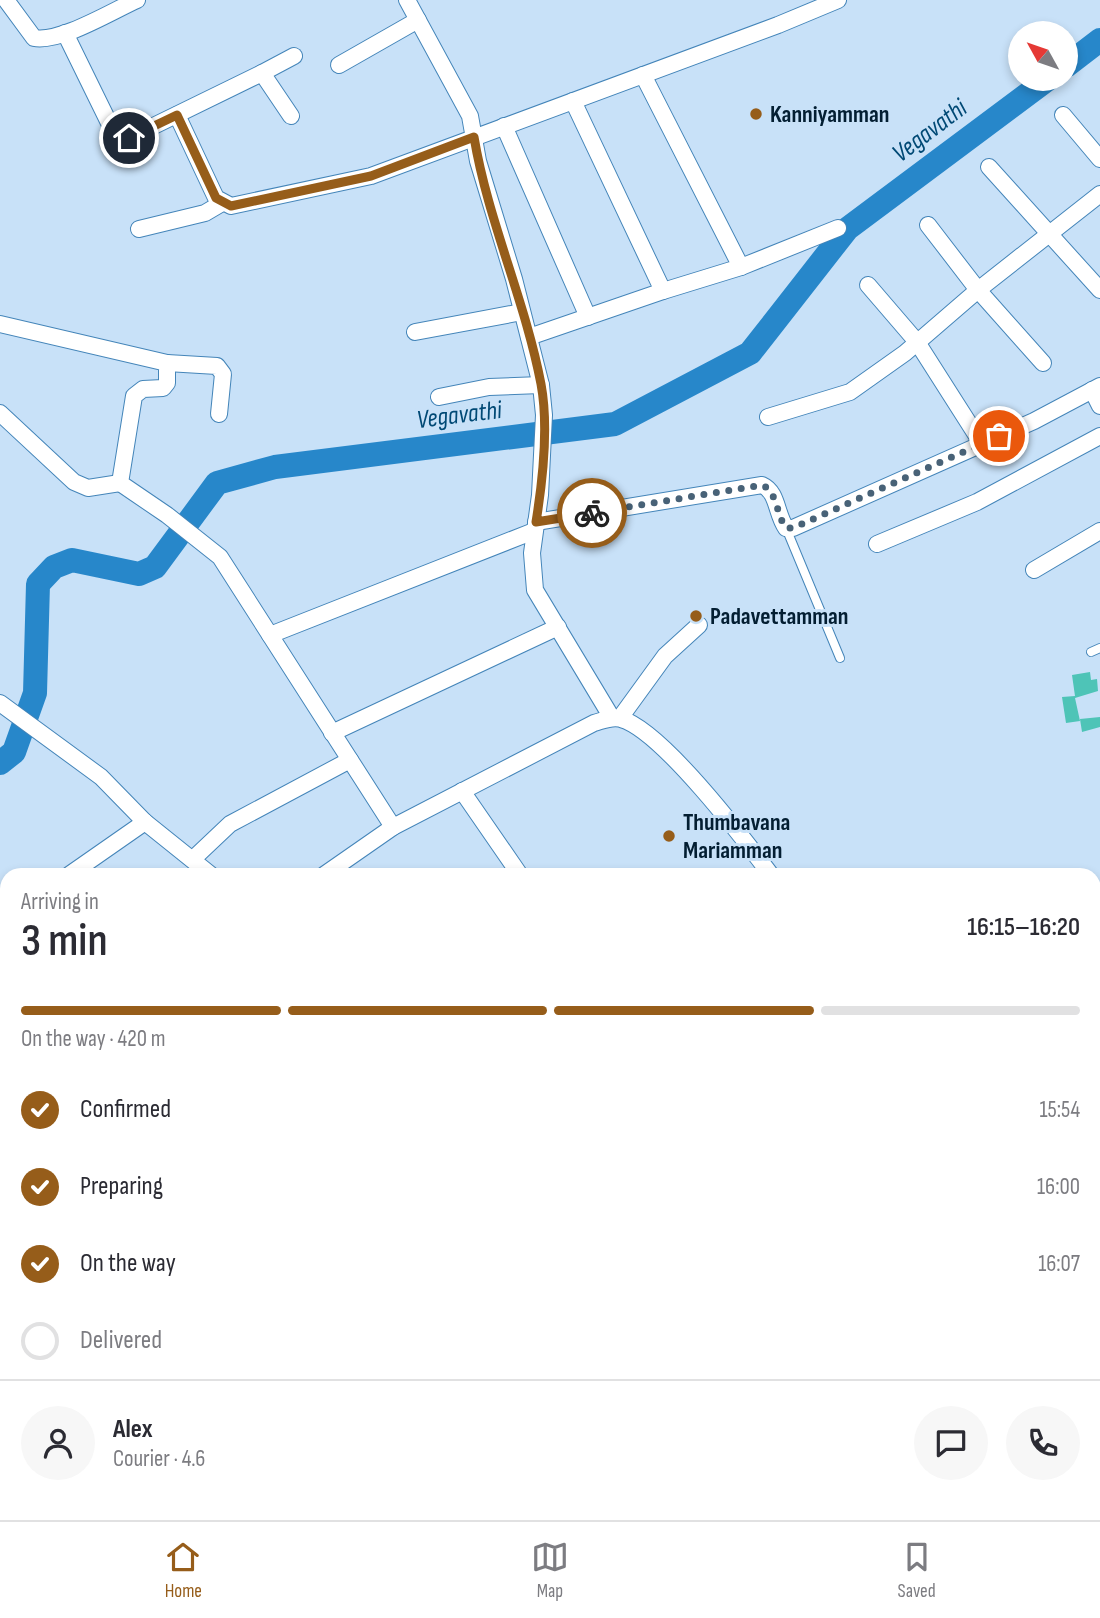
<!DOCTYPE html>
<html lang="en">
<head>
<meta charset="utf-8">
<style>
	body { margin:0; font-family:"Sofia Sans Condensed",sans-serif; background:#f7f7f7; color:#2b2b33; height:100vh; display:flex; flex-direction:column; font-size:26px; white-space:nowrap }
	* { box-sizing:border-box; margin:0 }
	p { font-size:23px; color:#7c7c81 }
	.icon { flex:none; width:38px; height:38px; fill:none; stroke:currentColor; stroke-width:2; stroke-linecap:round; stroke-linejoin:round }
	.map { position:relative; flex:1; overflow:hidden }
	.drawer { position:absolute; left:0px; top:868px; width:1101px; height:653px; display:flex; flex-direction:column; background:#fff; border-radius:21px 21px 0 0; box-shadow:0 4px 10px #0003 }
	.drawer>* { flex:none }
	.needle { width:46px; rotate:310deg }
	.buttons { position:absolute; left:1008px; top:21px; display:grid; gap:14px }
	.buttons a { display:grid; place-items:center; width:70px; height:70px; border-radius:50%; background:#fff; box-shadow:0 4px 10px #0003; font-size:35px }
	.pin { position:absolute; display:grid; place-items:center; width:60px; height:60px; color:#fff; margin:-30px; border:4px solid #fff; border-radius:50%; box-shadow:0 2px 7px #0007 }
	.courier { position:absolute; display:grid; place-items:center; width:70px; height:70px; margin:-35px; border:5px solid #965d1a; border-radius:50%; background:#fff; color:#222; box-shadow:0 2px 9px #0007 }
	.overview em { font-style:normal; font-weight:600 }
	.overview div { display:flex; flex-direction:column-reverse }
	.overview { display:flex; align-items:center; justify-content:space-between; height:119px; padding:0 21px }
	h1 { font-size:46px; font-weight:600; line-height:52px }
	.bar { display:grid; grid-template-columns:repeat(4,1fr); gap:10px 7px; align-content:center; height:84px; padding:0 21px }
	.bar i { height:9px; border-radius:5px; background:#e1e1e2 }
	.bar .active { background:#965d1a }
	.bar p { grid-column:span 4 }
	.line { display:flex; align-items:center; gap:18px; padding:0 21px; border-top:2px solid #e1e1e2 }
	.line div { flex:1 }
	.round { display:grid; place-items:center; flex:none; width:74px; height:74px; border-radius:37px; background:#f7f7f7 }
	ol { padding:0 21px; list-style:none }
	li { display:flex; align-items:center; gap:21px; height:77px }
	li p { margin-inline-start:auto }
	li .icon { padding:7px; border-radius:50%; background:#965d1a; color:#fff; stroke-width:4 }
	li:last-child { color:#7c7c81 }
	li i { width:38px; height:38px; border:4px solid #e1e1e2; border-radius:50% }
	.menu { display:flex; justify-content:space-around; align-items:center; height:98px; border-top:2px solid #e1e1e2; background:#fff; font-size:19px; color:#7c7c81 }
	.menu a { display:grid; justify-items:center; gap:4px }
	.menu .active { color:#965d1a }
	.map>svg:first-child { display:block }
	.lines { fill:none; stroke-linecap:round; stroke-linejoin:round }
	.river { stroke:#2787ca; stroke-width:24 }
	.building { fill:#4ec4b7 }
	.lane-casing { stroke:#4485b9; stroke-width:10 }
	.street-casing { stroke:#4485b9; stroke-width:18 }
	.lane { stroke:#fff; stroke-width:8 }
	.street { stroke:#fff; stroke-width:16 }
	.done { stroke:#486277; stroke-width:7; stroke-dasharray:0 12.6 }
	.route { stroke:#965d1a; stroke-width:9 }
	.poi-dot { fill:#965d1a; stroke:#c8e1f8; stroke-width:2.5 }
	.labels { text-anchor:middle; stroke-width:6; stroke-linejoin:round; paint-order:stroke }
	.poi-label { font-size:24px; font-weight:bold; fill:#031e32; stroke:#c8e1f8; text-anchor:start }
	.water-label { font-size:26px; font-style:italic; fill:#004975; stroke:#c8e1f8 }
</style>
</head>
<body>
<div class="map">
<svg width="1100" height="1520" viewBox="0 0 1100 1520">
	<rect width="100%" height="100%" fill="#c8e1f8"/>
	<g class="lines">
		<g class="river">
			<polyline points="1066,66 1100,40"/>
			<polyline points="0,763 14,752 35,693 38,584 54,567 72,560 139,574 155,567 217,483 275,467 615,424 750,353 847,229 1048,79"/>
		</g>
	</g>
	<g class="building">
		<polygon points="1090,672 1091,680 1097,679 1098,691 1075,698 1080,721 1066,723 1062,697 1075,696 1072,675"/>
		<polygon points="1100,717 1100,727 1082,732 1080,719"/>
	</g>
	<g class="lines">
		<g class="lane-casing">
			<g id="lane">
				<polyline points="786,528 840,658"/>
				<polyline points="1091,652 1100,648"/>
			</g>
		</g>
		<g class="street-casing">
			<g id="street">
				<path d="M 6,0 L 34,38 C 60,43 112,11 137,0"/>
				<polyline points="407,0 470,116 478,161 514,279 541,385 544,415 540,495 532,553 535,590 612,718"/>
				<polyline points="65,33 113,131 119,138 129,138 262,73 291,116"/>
				<polyline points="339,65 418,20"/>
				<polyline points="262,73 294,56"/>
				<polyline points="643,75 741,267 663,291"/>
				<polyline points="177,115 216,198 231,206 371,176 778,25 838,0"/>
				<polyline points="1063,115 1100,159"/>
				<polyline points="504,126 588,317"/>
				<polyline points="989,167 1100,290"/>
				<polyline points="928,225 978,290 1100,194"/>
				<polyline points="139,229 205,213 222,203"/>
				<polyline points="741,267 838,228"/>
				<polyline points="868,285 917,342 982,444"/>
				<polyline points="0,324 167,363 167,383 163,388 143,389 134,396 120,483 167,515 220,557 393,827"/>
				<polyline points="415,332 522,312"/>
				<polyline points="529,337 663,291 573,101"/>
				<polyline points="167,363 217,366 223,374 219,414"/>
				<polyline points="1092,390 1100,406"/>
				<polyline points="439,397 489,387 541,385"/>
				<polyline points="0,413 74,482 88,488 120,483"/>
				<polyline points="768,417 850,392 905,353 978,290 1043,363"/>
				<path d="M 536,522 L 762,485 C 778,492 776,514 786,528 L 793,528 L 1034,421 L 1100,386"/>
				<polyline points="877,544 977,502 1100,436"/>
				<polyline points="1034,570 1100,531"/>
				<polyline points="270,635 534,531"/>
				<polyline points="0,703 101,777 145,822 211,875"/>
				<polyline points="620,718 665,656 699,625"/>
				<polyline points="332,733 558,627"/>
				<polyline points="462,791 520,875"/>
				<polyline points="193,859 230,824 350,760"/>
				<polyline points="69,875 145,822"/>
				<path d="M 324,875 L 393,827 L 594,723 C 602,721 612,716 621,719 C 661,730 744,839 771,875"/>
				<polyline points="0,924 7,919"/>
				<polyline points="0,937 7,946"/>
				<polyline points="0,1073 7,1067"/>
				<polyline points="1094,1314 1100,1310"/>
				<polyline points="1094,1446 1100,1458"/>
				<polyline points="0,1470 7,1478"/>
				<polyline points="38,1514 43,1520"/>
				<polyline points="907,1514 910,1520"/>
				<polyline points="1005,1514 1007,1520"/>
			</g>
		</g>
		<use href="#lane" class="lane"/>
		<use href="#street" class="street"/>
	</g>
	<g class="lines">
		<path class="done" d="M 592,513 L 762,485 C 778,492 776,515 786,528 L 793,528 L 999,436"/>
		<path class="route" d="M 129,138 L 177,115 L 216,198 L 231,206 L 371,176 L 474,137 C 488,221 525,300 541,384 C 549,427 543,479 536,522 L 592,513"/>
	</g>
	<g class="poi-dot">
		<circle cx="756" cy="114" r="7"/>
		<circle cx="696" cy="616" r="7"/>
		<circle cx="669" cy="836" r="7"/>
	</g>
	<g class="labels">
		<g class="poi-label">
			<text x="770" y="122">Kanniyamman</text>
			<text x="710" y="624">Padavettamman</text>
			<text x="683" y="830">Thumbavana<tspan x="683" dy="28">Mariamman</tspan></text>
		</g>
		<g class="water-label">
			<text transform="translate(929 130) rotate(-37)" y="9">Vegavathi</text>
			<text transform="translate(459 414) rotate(-7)" y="9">Vegavathi</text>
		</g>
	</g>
</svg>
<div class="buttons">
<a><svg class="needle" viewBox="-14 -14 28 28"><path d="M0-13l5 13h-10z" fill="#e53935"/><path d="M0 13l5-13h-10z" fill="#7c7c81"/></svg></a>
</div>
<div class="pin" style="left:999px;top:436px;background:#ea580c"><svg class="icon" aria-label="bag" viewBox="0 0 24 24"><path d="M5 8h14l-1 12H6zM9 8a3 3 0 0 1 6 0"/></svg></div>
<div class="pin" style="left:129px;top:138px;background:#1f2937"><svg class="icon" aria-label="home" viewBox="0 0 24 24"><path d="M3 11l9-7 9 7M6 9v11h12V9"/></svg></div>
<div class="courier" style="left:592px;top:513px"><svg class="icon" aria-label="bike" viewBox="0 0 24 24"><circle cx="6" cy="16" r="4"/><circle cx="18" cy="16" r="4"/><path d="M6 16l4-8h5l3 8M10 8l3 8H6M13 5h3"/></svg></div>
<section class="drawer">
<div class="overview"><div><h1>3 min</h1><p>Arriving in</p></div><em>16:15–16:20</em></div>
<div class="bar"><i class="active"></i><i class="active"></i><i class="active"></i><i></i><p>On the way · 420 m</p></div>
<ol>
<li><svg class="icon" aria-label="check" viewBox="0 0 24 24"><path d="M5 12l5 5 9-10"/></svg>Confirmed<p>15:54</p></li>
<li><svg class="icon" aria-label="check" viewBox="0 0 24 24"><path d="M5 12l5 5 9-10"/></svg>Preparing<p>16:00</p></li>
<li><svg class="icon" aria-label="check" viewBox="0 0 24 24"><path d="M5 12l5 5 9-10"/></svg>On the way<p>16:07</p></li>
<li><i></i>Delivered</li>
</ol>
<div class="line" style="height:126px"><a class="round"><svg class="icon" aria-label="person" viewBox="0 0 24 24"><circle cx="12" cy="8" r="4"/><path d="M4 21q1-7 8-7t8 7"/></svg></a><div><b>Alex</b><p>Courier · 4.6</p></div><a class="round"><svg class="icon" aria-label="chat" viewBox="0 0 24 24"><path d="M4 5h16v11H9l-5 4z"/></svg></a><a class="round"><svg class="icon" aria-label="phone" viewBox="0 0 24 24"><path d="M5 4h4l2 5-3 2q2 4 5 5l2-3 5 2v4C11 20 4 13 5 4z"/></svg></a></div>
</section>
</div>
<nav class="menu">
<a class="active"><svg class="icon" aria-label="home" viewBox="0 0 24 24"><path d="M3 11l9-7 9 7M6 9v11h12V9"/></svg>Home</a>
<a><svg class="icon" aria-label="map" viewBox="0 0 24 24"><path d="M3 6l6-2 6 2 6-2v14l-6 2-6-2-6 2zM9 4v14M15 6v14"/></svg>Map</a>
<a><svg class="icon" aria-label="saved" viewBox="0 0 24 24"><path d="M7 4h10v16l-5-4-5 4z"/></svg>Saved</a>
</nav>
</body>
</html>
